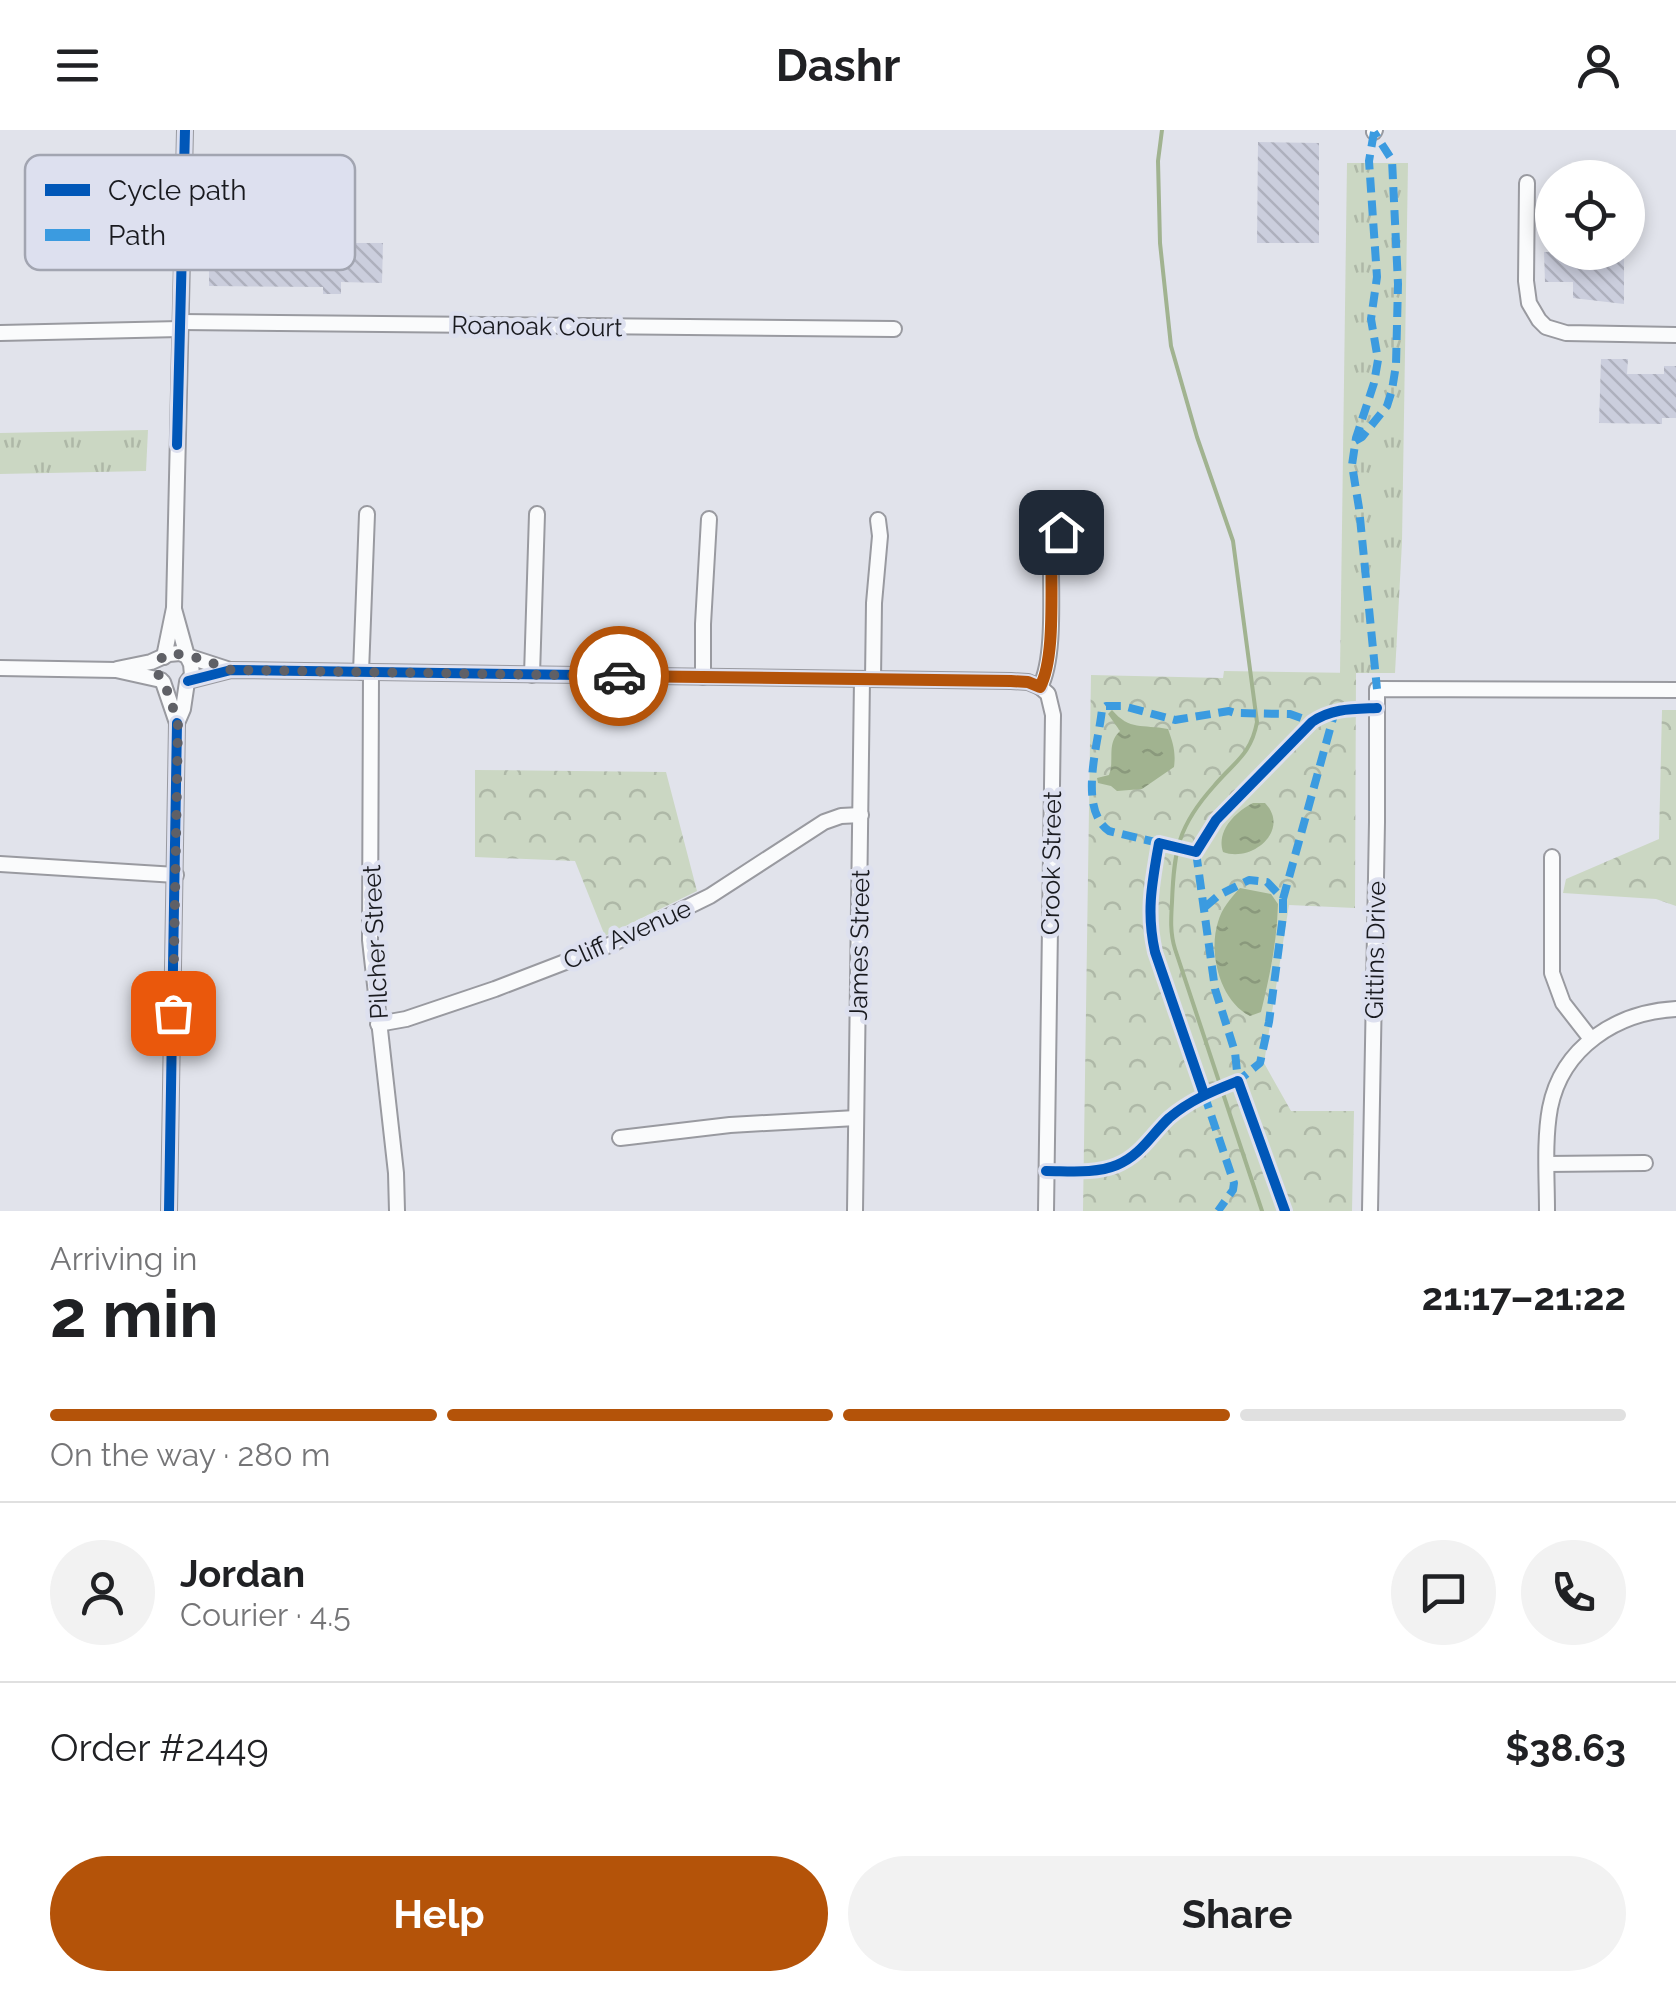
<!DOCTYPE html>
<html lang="en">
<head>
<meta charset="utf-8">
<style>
	body { margin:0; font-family:Raleway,sans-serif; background:#f2f2f2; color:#202124; height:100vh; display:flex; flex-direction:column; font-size:38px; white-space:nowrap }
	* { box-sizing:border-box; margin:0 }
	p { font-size:32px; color:#757577 }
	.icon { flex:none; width:55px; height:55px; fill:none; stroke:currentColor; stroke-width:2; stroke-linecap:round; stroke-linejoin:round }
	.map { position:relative; height:1081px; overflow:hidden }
	.sheet { display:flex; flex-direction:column; background:#fff; flex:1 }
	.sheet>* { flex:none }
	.fabs { position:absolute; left:1535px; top:30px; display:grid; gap:20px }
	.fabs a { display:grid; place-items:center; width:110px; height:110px; border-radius:50%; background:#fff; box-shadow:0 5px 15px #0003; font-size:50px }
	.pin { position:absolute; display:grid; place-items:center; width:85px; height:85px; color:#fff; margin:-42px; border-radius:20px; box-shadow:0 5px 15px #0006 }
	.courier { position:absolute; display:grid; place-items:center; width:100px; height:100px; margin:-50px; border:8px solid #b45309; border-radius:50%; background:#fff; color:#222; box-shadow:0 2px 12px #0007 }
	.summary em { font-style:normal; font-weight:700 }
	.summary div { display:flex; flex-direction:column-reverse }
	.summary { display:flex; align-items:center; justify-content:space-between; height:170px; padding:0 50px }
	h1 { font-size:65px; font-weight:700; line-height:75px }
	.bar { display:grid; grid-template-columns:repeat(4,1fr); gap:15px 10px; align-content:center; height:120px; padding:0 50px }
	.bar i { height:12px; border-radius:8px; background:#e0e0e0 }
	.bar .current { background:#b45309 }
	.bar p { grid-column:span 4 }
	.line { display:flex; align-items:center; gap:25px; padding:0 50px; border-top:2px solid #e0e0e0 }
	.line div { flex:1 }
	.round { display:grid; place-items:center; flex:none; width:105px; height:105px; border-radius:52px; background:#f2f2f2 }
	.button { display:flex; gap:20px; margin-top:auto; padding:20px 50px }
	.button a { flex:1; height:115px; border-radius:60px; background:#b45309; color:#fff; font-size:40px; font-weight:700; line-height:115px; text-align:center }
	.button a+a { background:#f2f2f2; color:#202124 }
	header { display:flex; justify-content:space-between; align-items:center; height:130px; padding:0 50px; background:#fff; font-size:45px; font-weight:700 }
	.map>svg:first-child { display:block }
	.grass { fill:url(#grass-tufts) }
	.park { fill:url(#park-crowns) }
	.water { fill:url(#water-ripples) }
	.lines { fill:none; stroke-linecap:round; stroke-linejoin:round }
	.stream { stroke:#a1b390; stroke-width:4 }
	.building { fill:url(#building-back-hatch) }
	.minor-casing { stroke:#999aa0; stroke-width:18 }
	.minor { stroke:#fafbfc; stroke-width:14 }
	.quiet { stroke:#3b9be0; stroke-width:8; stroke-dasharray:15 8; stroke-linecap:butt }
	.cycleway-casing { stroke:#dde0ef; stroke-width:16 }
	.cycleway { stroke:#0057b8; stroke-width:10 }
	.done { stroke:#5f6066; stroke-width:10; stroke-dasharray:0 18 }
	.route { stroke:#b45309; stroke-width:12 }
	.labels { text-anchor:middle; stroke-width:9; stroke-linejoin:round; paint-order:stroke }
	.street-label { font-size:25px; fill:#191a1f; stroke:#dde0ef }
	.key { fill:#dde0ef; stroke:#a2a5b1; stroke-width:2.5 }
	.key-label { font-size:28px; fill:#191a1f }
</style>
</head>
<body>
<header><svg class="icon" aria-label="menu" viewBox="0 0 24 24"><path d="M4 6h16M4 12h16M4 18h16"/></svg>Dashr<svg class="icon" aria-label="person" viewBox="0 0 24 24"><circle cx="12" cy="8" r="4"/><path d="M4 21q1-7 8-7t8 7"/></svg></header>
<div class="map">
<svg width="1676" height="1081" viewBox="0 0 1676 1081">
	<defs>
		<pattern id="grass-tufts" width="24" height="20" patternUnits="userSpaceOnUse" patternTransform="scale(2.5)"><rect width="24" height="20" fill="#cbd7c3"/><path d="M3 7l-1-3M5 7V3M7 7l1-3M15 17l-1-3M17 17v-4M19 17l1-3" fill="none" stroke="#aeb8a7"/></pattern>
		<pattern id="park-crowns" width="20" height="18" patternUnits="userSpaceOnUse" patternTransform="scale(2.5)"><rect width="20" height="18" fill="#cbd7c3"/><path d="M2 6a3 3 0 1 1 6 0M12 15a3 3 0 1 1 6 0" fill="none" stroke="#aeb8a7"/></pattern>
		<pattern id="water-ripples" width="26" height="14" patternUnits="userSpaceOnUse" patternTransform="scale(2.5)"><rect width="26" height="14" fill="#a1b390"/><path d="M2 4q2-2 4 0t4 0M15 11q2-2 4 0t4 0" fill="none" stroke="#8a997c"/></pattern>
		<pattern id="building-back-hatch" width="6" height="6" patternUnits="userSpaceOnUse" patternTransform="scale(2.5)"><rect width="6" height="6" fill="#cbcedd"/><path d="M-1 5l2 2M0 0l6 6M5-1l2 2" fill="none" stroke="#aeb0bd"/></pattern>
	</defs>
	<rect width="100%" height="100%" fill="#e1e3eb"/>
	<g class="grass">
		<polygon points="1347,33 1408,33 1402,412 1395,543 1340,543"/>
		<polygon points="148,300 146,341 0,344 0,303"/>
	</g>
	<g class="park">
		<polygon points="1224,541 1356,543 1355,778 1289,775 1264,933 1291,981 1354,981 1352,1081 1083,1081 1091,545 1223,548"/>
		<polygon points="1662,580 1676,580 1676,776 1656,769 1563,763 1566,749 1659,709"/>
		<polygon points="475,640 666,642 697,761 605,806 575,731 475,727"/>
	</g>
	<g class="water">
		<path d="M 1112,580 C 1130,601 1142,594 1168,599 C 1173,613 1176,622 1174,637 L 1142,659 L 1117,661 L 1111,656 L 1098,653 L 1097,648 L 1109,645 C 1115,629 1106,614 1120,601 L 1108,584 Z"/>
		<path d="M 1253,673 L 1265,673 C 1291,700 1252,733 1223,722 C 1216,701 1235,682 1253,673 Z"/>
		<path d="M 1240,758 L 1271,764 L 1278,774 C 1277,811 1270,845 1261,882 L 1250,886 C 1220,871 1208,823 1218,792 C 1222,778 1230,769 1240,758 Z"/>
	</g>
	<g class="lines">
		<path class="stream" d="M 1162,0 L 1158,31 L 1160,113 L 1171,216 L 1197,307 L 1233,411 L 1257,592 C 1251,625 1234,632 1214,656 C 1178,696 1174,720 1172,772 C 1171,788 1170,803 1175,819 L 1262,1081"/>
	</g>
	<g class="building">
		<polygon points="1258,12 1319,13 1319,113 1257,113"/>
		<polygon points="209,107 320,108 319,113 383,113 382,153 341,152 341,164 323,164 323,157 209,156"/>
		<polygon points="1544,122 1624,122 1624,174 1573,168 1573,152 1545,152"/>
		<polygon points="1601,229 1628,229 1627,244 1664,244 1664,236 1676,236 1676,288 1662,288 1662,294 1599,293"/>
	</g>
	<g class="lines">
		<g class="minor-casing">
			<g id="minor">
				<polyline points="1374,2 1375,0"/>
				<polyline points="1527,53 1526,151 1529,173 1539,190 1546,197 1566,203 1676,205"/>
				<polyline points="181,192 894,199"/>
				<polyline points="0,203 180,199"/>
				<polyline points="174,479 187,526"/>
				<polyline points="187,526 230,540"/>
				<polyline points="164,527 174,478 185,0"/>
				<polyline points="0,538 116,540 161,550"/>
				<polyline points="117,539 151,532 169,524 180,523 187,526 191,534 192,545 187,552 183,579 177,593"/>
				<polyline points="361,542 367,384"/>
				<polyline points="371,542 370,810 396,1043 397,1081"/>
				<polyline points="532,545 537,384"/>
				<polyline points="703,547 703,494 709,389"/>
				<polyline points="873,549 874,473 880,406 878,390"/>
				<polyline points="188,551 231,540 1011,551 1028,552 1040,557"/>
				<polyline points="163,552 177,593 169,1081"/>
				<polyline points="1040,557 1048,564 1053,585 1046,1081"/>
				<path d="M 1040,557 C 1056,527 1050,456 1051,420 L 1057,406 L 1068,397"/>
				<polyline points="1552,727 1552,843 1563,873 1591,909"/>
				<polyline points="0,734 176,745"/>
				<polyline points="378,894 406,889 495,859 612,814 710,766 824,692 841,686 861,685"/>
				<polyline points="620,1008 730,995 856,988"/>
				<polyline points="1547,1034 1645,1033"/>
				<polyline points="855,1081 862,549"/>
				<polyline points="1370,1081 1377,692 1377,559 1676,560"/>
				<path d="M 1547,1081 C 1547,1048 1544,1011 1550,978 C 1562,917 1617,882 1676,879"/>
			</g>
		</g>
		<use href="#minor" class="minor"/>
		<g class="quiet">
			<polyline points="1374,2 1369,31 1377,147 1371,189 1378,230 1374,253 1356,308 1352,335 1359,378 1377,559"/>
			<polyline points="1355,311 1362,307 1387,276 1392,260 1396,235 1398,154 1392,30 1374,2"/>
			<path d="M 1159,713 L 1109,701 C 1077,678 1099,612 1102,579 L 1106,576 L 1123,576 L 1175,590 L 1229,581 L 1235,583 L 1290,584 L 1312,592"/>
			<polyline points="1196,722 1215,859 1235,922 1238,951 1260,933 1269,892 1283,786 1283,769 1267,752 1249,750 1219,765 1205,777"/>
			<polyline points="1283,769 1335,581"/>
			<polyline points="1204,964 1234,1053 1233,1060 1218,1081"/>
		</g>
		<g class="cycleway-casing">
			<g id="cycleway">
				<polyline points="177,315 185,0"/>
				<polyline points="188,551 231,540 1011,551 1028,552 1040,557"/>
				<path d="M 1204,964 L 1155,822 C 1146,782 1152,753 1159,713 L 1196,722 L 1216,690 L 1312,592 C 1332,578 1354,579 1377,578"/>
				<path d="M 1046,1041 C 1069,1041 1095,1044 1117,1035 C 1141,1025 1151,1005 1169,988 C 1190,970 1213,961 1238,951 L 1285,1081"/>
				<polyline points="169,1081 177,593"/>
			</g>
		</g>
		<use href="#cycleway" class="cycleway"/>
	</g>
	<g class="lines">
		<path class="done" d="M 173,883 L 178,593 C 174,583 172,573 168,563 C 165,555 158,549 158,541 C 155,506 215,535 231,540 L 619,546"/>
		<path class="route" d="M 619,546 L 1011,551 L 1028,552 L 1040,557 C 1056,527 1050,456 1052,420 L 1053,412 L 1061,402"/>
	</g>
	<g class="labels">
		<g class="street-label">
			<text transform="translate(537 196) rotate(1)" y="9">Roanoak Court</text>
			<text transform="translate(1051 733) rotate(-89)" y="9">Crook Street</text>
			<text transform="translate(627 804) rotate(-24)" y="9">Cliff Avenue</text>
			<text transform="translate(375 812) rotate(-93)" y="9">Pilcher Street</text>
			<text transform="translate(859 815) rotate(-89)" y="9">James Street</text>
			<text transform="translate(1375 820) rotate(-89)" y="9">Gittins Drive</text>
		</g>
	</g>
	<rect x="25" y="25" width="330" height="115" rx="15" class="key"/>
	<rect x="45" y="54" width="45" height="12" fill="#0057b8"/>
	<rect x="45" y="99" width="45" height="12" fill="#3b9be0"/>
	<g class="key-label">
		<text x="108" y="70">Cycle path</text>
		<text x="108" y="115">Path</text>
	</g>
</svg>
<div class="fabs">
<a><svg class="icon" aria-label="locate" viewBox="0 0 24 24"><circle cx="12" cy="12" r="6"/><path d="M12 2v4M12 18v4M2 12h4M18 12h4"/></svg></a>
</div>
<div class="pin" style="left:173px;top:883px;background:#ea580c"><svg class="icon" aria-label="bag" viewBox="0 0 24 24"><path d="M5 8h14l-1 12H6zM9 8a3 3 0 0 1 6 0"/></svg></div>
<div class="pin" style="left:1061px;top:402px;background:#1f2937"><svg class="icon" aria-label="home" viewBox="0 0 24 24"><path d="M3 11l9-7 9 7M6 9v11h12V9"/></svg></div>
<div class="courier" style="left:619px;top:546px"><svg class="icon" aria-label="car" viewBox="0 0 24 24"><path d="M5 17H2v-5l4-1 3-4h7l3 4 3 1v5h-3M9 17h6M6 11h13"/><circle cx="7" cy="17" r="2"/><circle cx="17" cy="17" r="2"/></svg></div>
</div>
<section class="sheet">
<div class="summary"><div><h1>2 min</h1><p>Arriving in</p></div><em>21:17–21:22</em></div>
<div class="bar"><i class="current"></i><i class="current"></i><i class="current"></i><i></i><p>On the way · 280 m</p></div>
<div class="line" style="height:180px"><a class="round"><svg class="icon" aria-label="person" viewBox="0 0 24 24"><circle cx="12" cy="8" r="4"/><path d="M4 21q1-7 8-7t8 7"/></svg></a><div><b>Jordan</b><p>Courier · 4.5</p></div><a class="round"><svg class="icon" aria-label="chat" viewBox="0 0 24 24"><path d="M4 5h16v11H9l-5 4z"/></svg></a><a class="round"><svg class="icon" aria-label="phone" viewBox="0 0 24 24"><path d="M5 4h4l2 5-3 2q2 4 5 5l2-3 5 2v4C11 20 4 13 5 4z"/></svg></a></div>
<div class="line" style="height:130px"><div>Order #2449</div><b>$38.63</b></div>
<div class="button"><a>Help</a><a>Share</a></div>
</section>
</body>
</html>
